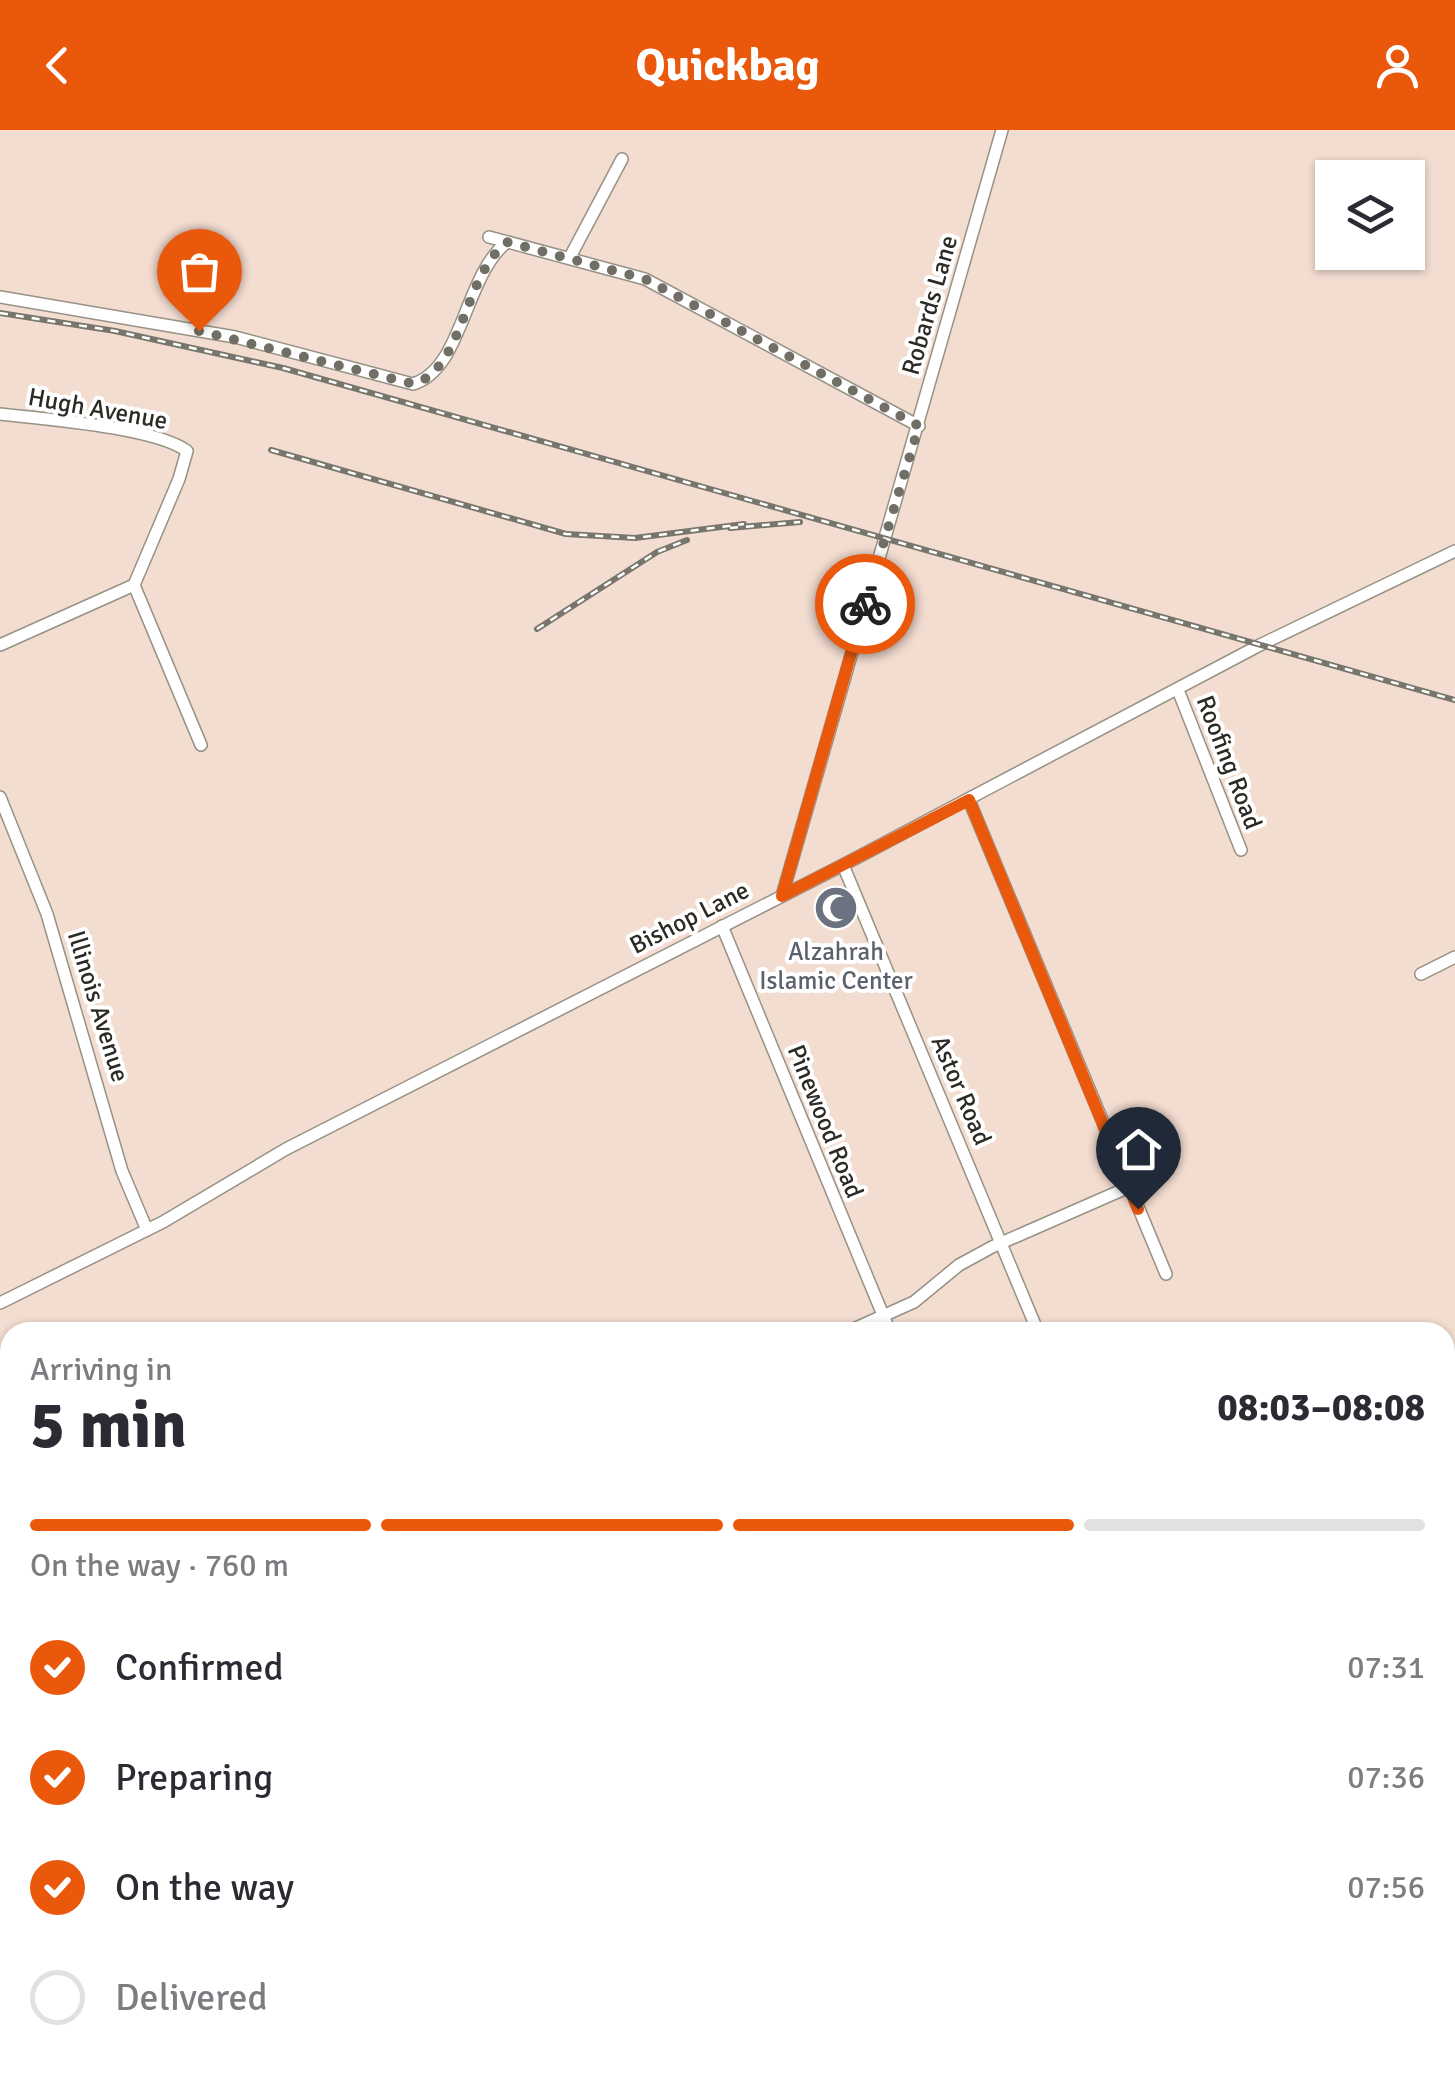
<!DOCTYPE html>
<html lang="en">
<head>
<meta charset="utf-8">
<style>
	body { margin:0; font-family:Signika,sans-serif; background:#f7f7f7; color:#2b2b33; height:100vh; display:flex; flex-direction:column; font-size:38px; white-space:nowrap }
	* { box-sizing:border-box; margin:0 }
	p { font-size:32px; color:#7c7c81 }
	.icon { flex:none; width:55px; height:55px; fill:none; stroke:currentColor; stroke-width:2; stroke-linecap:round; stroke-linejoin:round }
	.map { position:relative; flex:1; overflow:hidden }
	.drawer { position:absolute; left:0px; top:1192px; width:1455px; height:752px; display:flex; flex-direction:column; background:#fff; border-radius:30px 30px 0 0; box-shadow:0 2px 8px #0004 }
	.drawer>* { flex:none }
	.buttons { position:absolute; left:1315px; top:30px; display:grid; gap:20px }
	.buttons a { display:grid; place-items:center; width:110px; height:110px; border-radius:0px; background:#fff; box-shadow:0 2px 8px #0004; font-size:50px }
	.pin { position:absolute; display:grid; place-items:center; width:85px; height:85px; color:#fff; margin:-102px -42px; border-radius:50% 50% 50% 0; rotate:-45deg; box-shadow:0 0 10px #0007 }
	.pin .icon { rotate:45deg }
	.courier { position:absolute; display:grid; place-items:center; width:100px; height:100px; margin:-50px; border:8px solid #ea580c; border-radius:50%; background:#fff; color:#222; box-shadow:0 2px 12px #0007 }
	.headline em { font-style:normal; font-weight:800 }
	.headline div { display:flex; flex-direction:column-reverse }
	.headline { display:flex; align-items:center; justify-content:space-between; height:170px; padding:0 30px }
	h1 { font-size:65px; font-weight:800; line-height:75px }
	.bar { display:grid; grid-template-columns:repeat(4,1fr); gap:15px 10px; align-content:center; height:120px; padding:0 30px }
	.bar i { height:12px; border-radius:8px; background:#e1e1e2 }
	.bar .active { background:#ea580c }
	.bar p { grid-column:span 4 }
	ol { padding:0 30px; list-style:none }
	li { display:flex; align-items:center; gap:30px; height:110px }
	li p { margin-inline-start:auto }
	li .icon { padding:10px; border-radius:50%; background:#ea580c; color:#fff; stroke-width:4 }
	li:last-child { color:#7c7c81 }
	li i { width:55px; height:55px; border:5px solid #e1e1e2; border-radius:50% }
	header { display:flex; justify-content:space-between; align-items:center; height:130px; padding:0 30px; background:#ea580c; color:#fff; font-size:45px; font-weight:800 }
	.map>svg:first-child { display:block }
	.industrial { fill:#f3dcd0; fill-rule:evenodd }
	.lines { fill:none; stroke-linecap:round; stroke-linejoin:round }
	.minor-casing { stroke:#969285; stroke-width:14 }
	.major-casing { stroke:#9c864a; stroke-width:16 }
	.minor { stroke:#fff; stroke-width:11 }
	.major { stroke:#e8d49f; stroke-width:14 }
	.rail-casing { stroke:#77756c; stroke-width:6 }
	.rail { stroke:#fff; stroke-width:2.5; stroke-dasharray:8; stroke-linecap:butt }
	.done { stroke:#706e65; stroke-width:10; stroke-dasharray:0 18 }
	.route { stroke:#ea580c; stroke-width:12 }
	.labels { text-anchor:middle; stroke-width:8; stroke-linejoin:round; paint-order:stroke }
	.street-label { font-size:25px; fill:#2b2a24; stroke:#fff }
	.worship-label { font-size:25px; fill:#5b616d; stroke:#fff }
</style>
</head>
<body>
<header><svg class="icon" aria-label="back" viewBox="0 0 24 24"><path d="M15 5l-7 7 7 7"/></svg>Quickbag<svg class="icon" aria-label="person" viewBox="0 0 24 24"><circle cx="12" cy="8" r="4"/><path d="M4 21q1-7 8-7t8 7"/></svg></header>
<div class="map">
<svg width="1455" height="1943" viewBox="0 0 1455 1943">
	<rect width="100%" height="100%" fill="#efebdd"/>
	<path class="industrial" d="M 0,0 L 1455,0 L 1455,1943 L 556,1943 L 545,1935 L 1445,1935 L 1445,1202 L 10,1202 L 10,1318 L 0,1291 ZM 1332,48 L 1408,48 L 1408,122 L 1332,122 Z"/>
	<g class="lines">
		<g class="minor-casing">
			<g id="minor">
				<polyline points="489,107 645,149 919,296"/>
				<polyline points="570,127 622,29"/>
				<path d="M 0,167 L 235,207 L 413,254 C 463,239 464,146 507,112"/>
				<path d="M 0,284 C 42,289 155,297 187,321 L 179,349 L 134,455 L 201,615"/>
				<polyline points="0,515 134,455"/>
				<polyline points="1178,560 1241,720"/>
				<polyline points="0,667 47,784 122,1041 147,1100"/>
				<polyline points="969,670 1166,1144"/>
				<polyline points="843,735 1038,1202"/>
				<polyline points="782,766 1002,0"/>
				<polyline points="722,796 890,1202"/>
				<polyline points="1421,844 1455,827"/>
				<polyline points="0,1173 163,1092 286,1019 843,735 1260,515 1455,421"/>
				<polyline points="847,1202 914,1172 959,1135 992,1117 1129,1057"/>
				<polyline points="0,1336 10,1331"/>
				<polyline points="0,1537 10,1533"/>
				<polyline points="1445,1725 1455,1720"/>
				<polyline points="204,1943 206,1935"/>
				<polyline points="445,1943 451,1935"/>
				<polyline points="492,1943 499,1935"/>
				<polyline points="1013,1943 1028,1935"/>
			</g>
		</g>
		<g class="major-casing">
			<g id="major">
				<polyline points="0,1244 10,1270"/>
				<polyline points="0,1291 10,1318"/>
				<polyline points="538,1935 546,1943"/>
				<polyline points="563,1935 571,1943"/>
			</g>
		</g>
		<use href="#minor" class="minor"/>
		<use href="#major" class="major"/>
		<g class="rail-casing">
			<g id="rail">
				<polyline points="0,183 115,201 283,238 1455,570"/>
				<polyline points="271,320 566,404 635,408 744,394"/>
				<polyline points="730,398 800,392"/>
				<polyline points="537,499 657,422 687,410"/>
				<polyline points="1445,1905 1455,1901"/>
				<polyline points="1367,1943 1384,1935"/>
			</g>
		</g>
		<use href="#rail" class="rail"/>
	</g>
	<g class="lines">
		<path class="done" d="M 199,201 L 414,254 C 464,238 463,146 507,112 L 645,149 L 919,296 L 865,474"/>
		<polyline class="route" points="865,474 782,766 969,670 1138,1079"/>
	</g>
	<defs>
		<g id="mosque-disc" transform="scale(2.25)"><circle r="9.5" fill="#6b7280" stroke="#fff"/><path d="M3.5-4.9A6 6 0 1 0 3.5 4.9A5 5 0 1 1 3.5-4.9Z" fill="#fff"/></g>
	</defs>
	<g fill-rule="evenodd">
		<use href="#mosque-disc" x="836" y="778"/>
	</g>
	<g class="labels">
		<g class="street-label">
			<text transform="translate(929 175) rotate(-74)" y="9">Robards Lane</text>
			<text transform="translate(98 278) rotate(10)" y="9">Hugh Avenue</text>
			<text transform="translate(1230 632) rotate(69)" y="9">Roofing Road</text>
			<text transform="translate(689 787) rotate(-27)" y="9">Bishop Lane</text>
			<text transform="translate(99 876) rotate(73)" y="9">Illinois Avenue</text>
			<text transform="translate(962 960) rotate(67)" y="9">Astor Road</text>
			<text transform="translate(826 991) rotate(68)" y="9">Pinewood Road</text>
		</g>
		<g class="worship-label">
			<text x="836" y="830">Alzahrah<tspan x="836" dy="29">Islamic Center</tspan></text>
		</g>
	</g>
</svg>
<div class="buttons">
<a><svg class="icon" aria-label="layers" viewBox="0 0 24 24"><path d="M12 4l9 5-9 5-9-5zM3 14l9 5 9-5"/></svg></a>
</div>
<div class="pin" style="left:199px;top:201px;background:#ea580c"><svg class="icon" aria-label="bag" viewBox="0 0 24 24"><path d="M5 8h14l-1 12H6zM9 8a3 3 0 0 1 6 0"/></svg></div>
<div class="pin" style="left:1138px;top:1079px;background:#1f2937"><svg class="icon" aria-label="home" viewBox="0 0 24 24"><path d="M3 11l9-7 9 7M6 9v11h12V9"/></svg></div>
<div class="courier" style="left:865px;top:474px"><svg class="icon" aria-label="bike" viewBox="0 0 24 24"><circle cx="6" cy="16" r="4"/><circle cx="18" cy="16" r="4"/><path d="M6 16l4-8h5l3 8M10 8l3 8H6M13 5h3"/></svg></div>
<section class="drawer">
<div class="headline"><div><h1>5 min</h1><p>Arriving in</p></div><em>08:03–08:08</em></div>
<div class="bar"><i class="active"></i><i class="active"></i><i class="active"></i><i></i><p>On the way · 760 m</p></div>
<ol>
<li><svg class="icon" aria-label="check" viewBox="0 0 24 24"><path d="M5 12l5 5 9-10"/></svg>Confirmed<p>07:31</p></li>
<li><svg class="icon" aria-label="check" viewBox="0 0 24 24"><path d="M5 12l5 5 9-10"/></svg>Preparing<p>07:36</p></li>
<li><svg class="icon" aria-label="check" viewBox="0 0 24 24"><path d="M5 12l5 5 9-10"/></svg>On the way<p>07:56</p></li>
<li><i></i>Delivered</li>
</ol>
</section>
</div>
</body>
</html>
